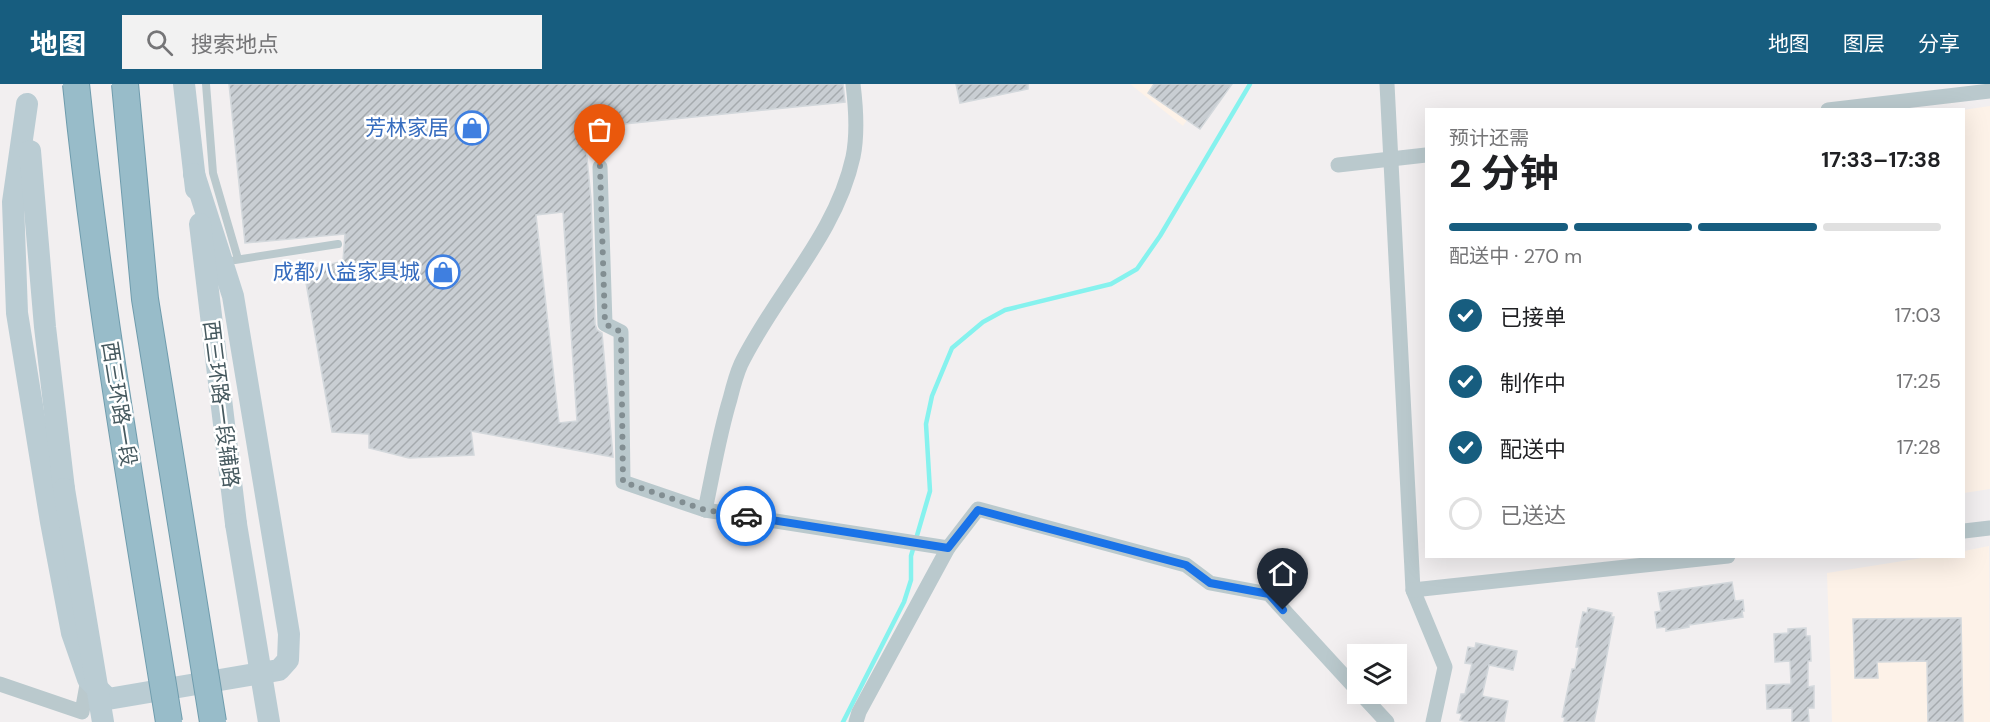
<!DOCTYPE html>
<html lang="zh">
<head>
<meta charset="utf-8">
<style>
	body { margin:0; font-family:"DM Sans","Noto Sans SC",sans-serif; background:#f2f2f2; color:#202124; height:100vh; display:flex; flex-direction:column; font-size:22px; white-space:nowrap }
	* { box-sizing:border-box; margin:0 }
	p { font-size:20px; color:#757577 }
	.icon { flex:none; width:33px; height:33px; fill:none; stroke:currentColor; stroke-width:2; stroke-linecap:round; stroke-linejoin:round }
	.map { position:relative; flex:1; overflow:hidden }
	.sheet { position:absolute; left:1425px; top:24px; width:540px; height:450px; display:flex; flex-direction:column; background:#fff; border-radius:0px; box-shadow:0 6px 24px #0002 }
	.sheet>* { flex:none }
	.fabs { position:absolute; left:1347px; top:560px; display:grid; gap:12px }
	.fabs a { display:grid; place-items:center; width:60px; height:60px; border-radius:0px; background:#fff; box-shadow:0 6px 24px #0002; font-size:30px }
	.pin { position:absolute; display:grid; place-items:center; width:51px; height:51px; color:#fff; margin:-62px -26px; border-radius:50% 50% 50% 0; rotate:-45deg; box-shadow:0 0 6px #0007 }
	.pin .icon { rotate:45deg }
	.courier { position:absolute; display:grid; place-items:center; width:60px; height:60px; margin:-30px; border:4px solid #1a73e8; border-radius:50%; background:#fff; color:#222; box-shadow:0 2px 8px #0007 }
	.head em { font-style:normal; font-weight:700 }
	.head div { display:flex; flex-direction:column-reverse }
	.head { display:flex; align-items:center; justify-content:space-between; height:102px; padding:0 24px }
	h1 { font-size:39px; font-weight:700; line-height:45px }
	.bar { display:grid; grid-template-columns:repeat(4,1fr); gap:9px 6px; align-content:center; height:72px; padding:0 24px }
	.bar i { height:8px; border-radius:4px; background:#e0e0e0 }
	.bar .active { background:#175d7f }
	.bar p { grid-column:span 4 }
	ol { padding:0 24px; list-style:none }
	li { display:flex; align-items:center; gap:18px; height:66px }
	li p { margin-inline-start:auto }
	li .icon { padding:6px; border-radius:50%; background:#175d7f; color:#fff; stroke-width:4 }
	li:last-child { color:#757577 }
	li i { width:33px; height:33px; border:3px solid #e0e0e0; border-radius:50% }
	header { display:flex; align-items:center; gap:36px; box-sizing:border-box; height:84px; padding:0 30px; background:#175d7f; color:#fff }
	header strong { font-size:28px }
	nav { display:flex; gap:33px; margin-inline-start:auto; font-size:21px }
	.search { width:420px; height:54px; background:#f2f2f2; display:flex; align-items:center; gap:15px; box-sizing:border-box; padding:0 21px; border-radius:0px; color:#757577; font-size:22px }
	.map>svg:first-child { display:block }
	.commercial { fill:#fdf2e8 }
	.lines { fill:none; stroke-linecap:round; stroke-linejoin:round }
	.stream { stroke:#86f2ee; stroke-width:4.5 }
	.building { fill:url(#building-hatch); stroke:#d3d8dc; stroke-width:1.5; fill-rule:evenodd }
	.service { stroke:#bac9cd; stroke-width:8 }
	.minor { stroke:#bac9cd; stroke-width:15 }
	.secondary { stroke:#baccd3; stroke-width:22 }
	.trunk-bridge-casing { stroke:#6f9cad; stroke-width:28; stroke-linecap:butt }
	.secondary-bridge { stroke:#baccd3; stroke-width:22 }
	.trunk-bridge { stroke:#98bcc9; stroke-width:26 }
	.done { stroke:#828e92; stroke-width:6; stroke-dasharray:0 10.8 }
	.route { stroke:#1a73e8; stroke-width:8 }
	.labels { text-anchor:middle; stroke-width:5; stroke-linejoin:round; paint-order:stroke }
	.shop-label { font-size:21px; fill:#366cbe; stroke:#fff; text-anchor:end }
	.street-label { font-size:21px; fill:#46595f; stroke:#fff }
</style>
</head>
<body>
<header>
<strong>地图</strong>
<div class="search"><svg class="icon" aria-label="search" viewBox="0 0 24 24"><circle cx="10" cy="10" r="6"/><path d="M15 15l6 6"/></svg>搜索地点</div>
<nav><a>地图</a><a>图层</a><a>分享</a></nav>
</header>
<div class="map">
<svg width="1990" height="638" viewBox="0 0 1990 638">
	<defs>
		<pattern id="building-hatch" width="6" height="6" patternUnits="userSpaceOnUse" patternTransform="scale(1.5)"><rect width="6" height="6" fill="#c9ced3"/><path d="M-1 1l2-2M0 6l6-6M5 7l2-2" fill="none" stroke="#a5aaae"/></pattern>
	</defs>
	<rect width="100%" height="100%" fill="#f2eff0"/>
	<g class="commercial">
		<polygon points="1130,0 1212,0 1183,42"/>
		<polygon points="1990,22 1990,405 1964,409 1963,26"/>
		<polygon points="1989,462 1990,638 1832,638 1827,489 1928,473 1964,472 1964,467"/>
	</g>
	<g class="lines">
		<polyline class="stream" points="843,638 904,518 911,496 911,472 930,407 926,340 932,312 952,264 983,238 1005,226 1111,200 1137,185 1160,152 1250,0"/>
	</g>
	<g class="building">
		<path d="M 229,0 L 843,0 L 845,18 L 584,44 L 591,115 L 595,240 L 597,246 L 602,249 L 613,373 L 471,347 L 474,371 L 409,374 L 369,364 L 369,350 L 332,348 L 304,187 L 343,177 L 345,150 L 245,159 ZM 563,128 L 577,337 L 559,339 L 536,131 Z"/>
		<polygon points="956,0 1028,0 1028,5 960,19"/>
		<polygon points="1154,0 1232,0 1200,45 1148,9"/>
		<polygon points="1732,498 1735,517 1743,516 1744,527 1742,527 1743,533 1689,541 1689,543 1666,547 1666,543 1657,544 1655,528 1661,527 1658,509"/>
		<polygon points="1588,524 1612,529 1611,533 1614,533 1598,619 1594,638 1564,638 1565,634 1562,633 1572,585 1575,585 1579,563 1576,563 1580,542 1583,528 1587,529"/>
		<polygon points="1961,534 1963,638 1928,638 1927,577 1877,578 1878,594 1855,594 1853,535"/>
		<polygon points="1806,544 1806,552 1810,552 1811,577 1808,577 1808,603 1814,602 1814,624 1808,624 1809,638 1792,638 1792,624 1767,625 1766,601 1791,600 1790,577 1775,578 1774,550 1788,549 1788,545"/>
		<polygon points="1476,559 1517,567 1513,586 1489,581 1482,612 1508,617 1504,638 1468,638 1460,636 1462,630 1457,629 1461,610 1465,610 1472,580 1465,579 1468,563 1475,564"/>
	</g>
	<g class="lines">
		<g class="service">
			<polyline points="206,0 213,89 238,175"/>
			<polyline points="235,176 338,160"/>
		</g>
		<g class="minor">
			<polyline points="1387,0 1413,506 1445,583 1433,638"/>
			<polyline points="1828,26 1990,7"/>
			<polyline points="1338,81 1426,71"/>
			<polyline points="600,83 605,240 621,248 623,398 705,426 948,464"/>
			<path d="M 705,426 C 713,389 719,351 730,315 C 733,303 736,291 741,280 C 775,210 836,151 853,73 C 858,49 856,24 853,0"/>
			<polyline points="1964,447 1990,444"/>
			<polyline points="1413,506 1728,472"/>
			<polyline points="0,600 82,628 88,595"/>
			<polyline points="1360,609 1387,638"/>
			<polyline points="856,638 859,628 948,464 978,425 1186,481 1210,499 1269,510 1358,607"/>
		</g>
		<g class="secondary">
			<polyline points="184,0 196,105"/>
			<polyline points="27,20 13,118 17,229 51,438 72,549 88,595 108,615 279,586 288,576 289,550 233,212 194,90"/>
			<polyline points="30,67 45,243 64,405"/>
			<polyline points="200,140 236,440"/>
		</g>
		<g class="trunk-bridge-casing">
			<g id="trunk-bridge">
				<path d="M 76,0 C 98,214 135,426 169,638"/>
				<polyline points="125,0 145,215 213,638"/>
			</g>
		</g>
		<g class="secondary-bridge">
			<polyline points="64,405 103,638"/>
			<polyline points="236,440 269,638"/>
		</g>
		<use href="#trunk-bridge" class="trunk-bridge"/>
	</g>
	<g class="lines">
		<polyline class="done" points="600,82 605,240 621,248 623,398 705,426 746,432"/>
		<polyline class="route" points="746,432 948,464 978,426 1186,481 1210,499 1269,510 1283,526"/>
	</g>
	<defs>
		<g id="shop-ring" transform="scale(1.725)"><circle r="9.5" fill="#fff" stroke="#3f7fe0" stroke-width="1.5"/><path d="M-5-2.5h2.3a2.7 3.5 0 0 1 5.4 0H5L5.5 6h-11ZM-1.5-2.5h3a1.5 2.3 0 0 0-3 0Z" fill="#3f7fe0"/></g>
	</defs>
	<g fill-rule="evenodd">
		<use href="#shop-ring" x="472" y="44"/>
		<use href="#shop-ring" x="443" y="188"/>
	</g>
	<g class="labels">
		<g class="shop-label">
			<text x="449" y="51">芳林家居</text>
			<text x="420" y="195">成都八益家具城</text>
		</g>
		<g class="street-label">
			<text transform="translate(119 320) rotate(81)" y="7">西三环路一段</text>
			<text transform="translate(221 320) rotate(83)" y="7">西三环路一段辅路</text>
		</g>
	</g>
</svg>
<div class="fabs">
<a><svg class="icon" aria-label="layers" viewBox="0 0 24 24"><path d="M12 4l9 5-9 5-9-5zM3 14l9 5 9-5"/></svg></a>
</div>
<div class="pin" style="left:600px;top:82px;background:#ea580c"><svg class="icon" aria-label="bag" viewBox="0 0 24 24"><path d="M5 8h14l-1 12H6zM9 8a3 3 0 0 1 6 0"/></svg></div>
<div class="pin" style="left:1283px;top:526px;background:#1f2937"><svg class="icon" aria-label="home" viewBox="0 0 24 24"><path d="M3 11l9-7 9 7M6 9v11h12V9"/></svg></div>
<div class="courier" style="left:746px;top:432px"><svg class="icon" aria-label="car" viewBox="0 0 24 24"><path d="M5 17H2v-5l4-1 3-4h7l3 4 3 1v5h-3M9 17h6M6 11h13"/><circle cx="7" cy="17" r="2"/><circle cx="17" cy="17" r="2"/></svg></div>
<section class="sheet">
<div class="head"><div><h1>2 分钟</h1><p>预计还需</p></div><em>17:33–17:38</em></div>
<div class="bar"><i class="active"></i><i class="active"></i><i class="active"></i><i></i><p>配送中 · 270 m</p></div>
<ol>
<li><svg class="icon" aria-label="check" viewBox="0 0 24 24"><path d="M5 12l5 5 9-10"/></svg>已接单<p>17:03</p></li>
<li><svg class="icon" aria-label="check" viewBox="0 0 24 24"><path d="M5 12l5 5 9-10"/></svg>制作中<p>17:25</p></li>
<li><svg class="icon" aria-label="check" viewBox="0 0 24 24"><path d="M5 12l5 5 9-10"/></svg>配送中<p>17:28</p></li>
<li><i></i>已送达</li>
</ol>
</section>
</div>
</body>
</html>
